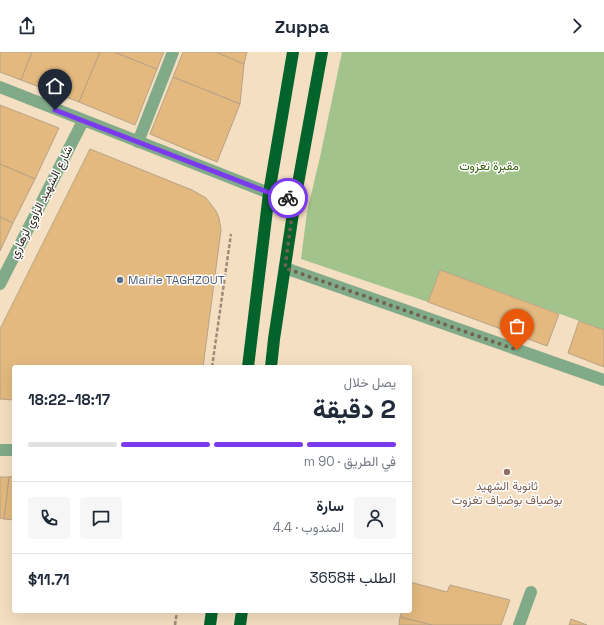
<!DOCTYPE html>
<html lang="ar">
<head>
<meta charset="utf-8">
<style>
	body { margin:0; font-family:"Space Grotesk",Vazirmatn,sans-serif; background:#f6f6f7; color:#1f2937; direction:rtl; height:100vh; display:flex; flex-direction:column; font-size:15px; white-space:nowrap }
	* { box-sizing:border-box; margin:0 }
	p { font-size:13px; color:#747a83 }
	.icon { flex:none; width:22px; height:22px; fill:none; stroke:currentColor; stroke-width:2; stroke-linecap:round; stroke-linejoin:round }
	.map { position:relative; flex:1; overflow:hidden; direction:ltr }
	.sheet { position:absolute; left:12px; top:313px; width:400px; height:248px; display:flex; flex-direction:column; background:#fff; border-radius:4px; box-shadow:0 4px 16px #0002; direction:rtl }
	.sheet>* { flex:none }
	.pin { position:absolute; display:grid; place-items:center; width:34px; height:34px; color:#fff; margin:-41px -17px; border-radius:50% 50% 50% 0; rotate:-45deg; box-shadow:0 0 4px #0007 }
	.pin .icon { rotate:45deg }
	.courier { position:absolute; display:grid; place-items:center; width:40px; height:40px; margin:-20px; border:3px solid #7c3aed; border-radius:50%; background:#fff; color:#222; box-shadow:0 1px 5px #0007 }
	.head em { font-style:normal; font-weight:700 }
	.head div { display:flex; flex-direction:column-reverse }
	.head { display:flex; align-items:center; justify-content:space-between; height:68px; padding:0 16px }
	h1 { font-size:26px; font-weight:700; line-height:30px }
	.bar { display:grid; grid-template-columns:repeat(4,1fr); gap:6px 4px; align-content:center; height:48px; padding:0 16px }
	.bar i { height:5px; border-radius:3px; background:#e0e1e3 }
	.bar .active { background:#7c3aed }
	.bar p { grid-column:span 4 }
	.line { display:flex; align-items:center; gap:10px; padding:0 16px; border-top:1px solid #e0e1e3 }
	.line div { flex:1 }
	.round { display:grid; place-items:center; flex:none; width:42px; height:42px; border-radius:4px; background:#f6f6f7 }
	header { display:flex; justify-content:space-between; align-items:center; height:52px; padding:0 16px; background:#fff; font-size:18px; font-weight:700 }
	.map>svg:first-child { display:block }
	.green { fill:#a2c48c }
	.building { fill:#e3b97f; stroke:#b7a286 }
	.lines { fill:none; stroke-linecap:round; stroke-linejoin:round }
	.path { stroke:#9c8c77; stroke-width:2.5; stroke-dasharray:4 2; stroke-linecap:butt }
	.minor { stroke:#81ab88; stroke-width:12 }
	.highway { stroke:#02632b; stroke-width:12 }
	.done { stroke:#6f6251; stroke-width:4; stroke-dasharray:0 7.2 }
	.route { stroke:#7c3aed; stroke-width:5 }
	.service-dot { fill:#5c6f8a; stroke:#fff; stroke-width:1.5 }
	.education-dot { fill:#8d6e63; stroke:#fff; stroke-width:1.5 }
	.labels { text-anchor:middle; stroke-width:3; stroke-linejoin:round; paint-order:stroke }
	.park-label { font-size:12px; fill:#38630f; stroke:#fff }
	.street-label { font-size:12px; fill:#271f14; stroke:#fff }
	.service-label { font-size:12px; fill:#4e5e75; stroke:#fff; text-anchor:start }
	.education-label { font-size:12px; fill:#785e54; stroke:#fff }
</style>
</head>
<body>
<header><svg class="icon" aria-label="forward" viewBox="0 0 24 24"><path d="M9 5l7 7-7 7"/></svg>Zuppa<svg class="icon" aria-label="share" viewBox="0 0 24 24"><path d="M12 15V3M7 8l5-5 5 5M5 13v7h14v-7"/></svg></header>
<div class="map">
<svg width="604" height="573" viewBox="0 0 604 573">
	<rect width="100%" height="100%" fill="#f5dfc2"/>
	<polygon class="green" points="342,0 604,0 604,278 440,218 428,250 301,207 307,160 320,105"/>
	<g class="building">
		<polygon points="0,0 32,0 21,28 0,20"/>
		<polygon points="32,0 100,0 79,50 21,28"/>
		<polygon points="100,0 114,0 157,17 135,73 79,50"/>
		<polygon points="114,0 164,0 157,17"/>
		<polygon points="183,0 216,0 244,12 240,52 173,25"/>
		<polygon points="216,0 247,0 244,12"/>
		<polygon points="173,25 240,52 217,110 150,82"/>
		<polygon points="0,53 59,76 35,127 0,112"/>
		<polygon points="90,97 192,138 206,146 216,159 219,166 221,178 203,315 14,315 14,348 0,347 0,277"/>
		<polygon points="0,112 35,127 13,171 0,165"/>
		<polygon points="0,165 13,171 0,199"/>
		<polygon points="440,218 559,262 547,294 428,250"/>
		<polygon points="579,269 604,278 604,315 568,301"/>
		<polygon points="14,424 14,468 4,467 9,425"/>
		<polygon points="0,425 9,425 4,467 0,466"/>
		<polygon points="410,530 447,540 450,533 510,548 501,573 432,573 400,565 402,559 410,559"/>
		<polygon points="400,565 432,573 399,573"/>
		<polygon points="571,567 587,573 569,573"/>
	</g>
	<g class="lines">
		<g class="path">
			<polyline points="212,315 231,182"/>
			<polyline points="175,573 177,559"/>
		</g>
		<g class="minor">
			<polyline points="0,35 269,141 295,148"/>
			<polyline points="138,90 173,0"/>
			<polyline points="285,216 604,328"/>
			<polyline points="0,232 83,69"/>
			<polyline points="0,398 14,398"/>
			<polyline points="519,573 531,540"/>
		</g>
		<g class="highway">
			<polyline points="248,315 269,141 293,0"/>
			<polyline points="271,315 274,287 295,148 322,0"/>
			<polyline points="210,573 212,559"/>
			<polyline points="240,573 242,559"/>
		</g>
	</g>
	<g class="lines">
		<polyline class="done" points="288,146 294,148 285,216 517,298"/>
		<polyline class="route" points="55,58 270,141 288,146"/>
	</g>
	<circle class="service-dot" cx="120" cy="228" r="4"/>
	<circle class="education-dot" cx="507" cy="420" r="4"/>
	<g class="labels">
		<g class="park-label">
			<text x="489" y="118">مقبرة تغزوت</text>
		</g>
		<g class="street-label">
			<text transform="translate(41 150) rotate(-63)" y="4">شارع الشهيد الزاوي لزهاري</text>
		</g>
		<g class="service-label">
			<text x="128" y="232">Mairie TAGHZOUT</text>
		</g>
		<g class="education-label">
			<text x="507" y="438">ثانوية الشهيد<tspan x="507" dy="14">بوضياف بوضياف تغزوت</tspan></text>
		</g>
	</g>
</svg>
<div class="pin" style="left:517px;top:298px;background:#ea580c"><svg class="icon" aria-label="bag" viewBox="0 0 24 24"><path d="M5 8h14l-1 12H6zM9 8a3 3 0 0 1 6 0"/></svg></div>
<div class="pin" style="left:55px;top:58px;background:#1f2937"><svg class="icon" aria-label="home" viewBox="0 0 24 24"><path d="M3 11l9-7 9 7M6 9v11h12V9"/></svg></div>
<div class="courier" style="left:288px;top:146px"><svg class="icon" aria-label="bike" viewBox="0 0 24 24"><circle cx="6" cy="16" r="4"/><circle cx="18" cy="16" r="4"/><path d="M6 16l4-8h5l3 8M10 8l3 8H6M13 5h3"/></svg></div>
<section class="sheet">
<div class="head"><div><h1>2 دقيقة</h1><p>يصل خلال</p></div><em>18:17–18:22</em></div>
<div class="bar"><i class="active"></i><i class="active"></i><i class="active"></i><i></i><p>في الطريق · 90 m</p></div>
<div class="line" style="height:72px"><a class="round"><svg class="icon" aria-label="person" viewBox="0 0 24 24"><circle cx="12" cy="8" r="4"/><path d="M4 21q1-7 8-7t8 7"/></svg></a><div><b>سارة</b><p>المندوب · 4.4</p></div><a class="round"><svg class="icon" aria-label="chat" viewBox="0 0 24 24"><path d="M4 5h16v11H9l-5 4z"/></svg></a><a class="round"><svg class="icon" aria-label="phone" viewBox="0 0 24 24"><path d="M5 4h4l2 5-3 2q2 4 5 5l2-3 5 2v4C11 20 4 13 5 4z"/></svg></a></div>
<div class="line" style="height:52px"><div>الطلب #3658</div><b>$11.71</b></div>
</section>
</div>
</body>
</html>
